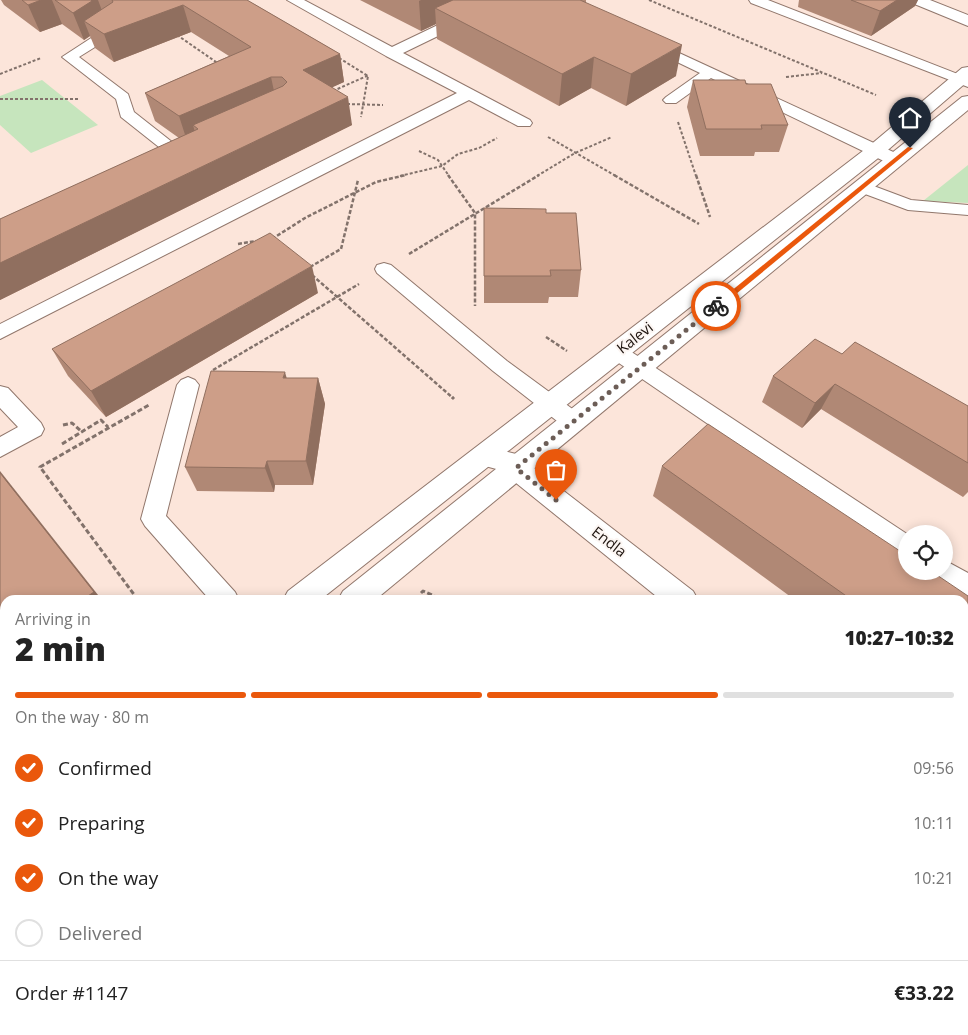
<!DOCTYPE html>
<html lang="en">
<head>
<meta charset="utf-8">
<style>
	body { margin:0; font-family:"Open Sans",sans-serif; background:#f6f6f6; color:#222; height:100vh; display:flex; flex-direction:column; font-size:19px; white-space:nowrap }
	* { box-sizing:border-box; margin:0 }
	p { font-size:16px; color:#767676 }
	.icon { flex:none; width:28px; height:28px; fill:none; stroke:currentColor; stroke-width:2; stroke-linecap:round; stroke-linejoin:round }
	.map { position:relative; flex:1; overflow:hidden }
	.details { position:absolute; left:0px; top:595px; width:969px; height:440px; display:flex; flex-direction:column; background:#fff; border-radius:15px 15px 0 0; box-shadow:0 2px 12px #0003 }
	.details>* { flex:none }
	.controls { position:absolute; left:898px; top:525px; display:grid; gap:10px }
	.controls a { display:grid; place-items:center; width:55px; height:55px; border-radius:50%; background:#fff; box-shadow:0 2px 12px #0003; font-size:25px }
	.pin { position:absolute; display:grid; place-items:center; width:42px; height:42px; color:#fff; margin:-51px -21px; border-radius:50% 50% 50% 0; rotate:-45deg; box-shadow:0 0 5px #0007 }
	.pin .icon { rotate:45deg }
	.courier { position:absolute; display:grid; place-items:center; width:50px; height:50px; margin:-25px; border:4px solid #ea580c; border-radius:50%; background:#fff; color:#222; box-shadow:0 1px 6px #0007 }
	.head em { font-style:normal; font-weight:800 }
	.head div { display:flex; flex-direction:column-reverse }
	.head { display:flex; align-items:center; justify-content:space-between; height:85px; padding:0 15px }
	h1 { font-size:32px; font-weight:800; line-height:38px }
	.bar { display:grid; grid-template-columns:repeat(4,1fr); gap:8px 5px; align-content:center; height:60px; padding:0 15px }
	.bar i { height:6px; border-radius:4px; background:#e0e0e0 }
	.bar .active { background:#ea580c }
	.bar p { grid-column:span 4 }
	.line { display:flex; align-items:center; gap:12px; padding:0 15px; border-top:1px solid #e0e0e0 }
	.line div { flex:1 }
	ol { padding:0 15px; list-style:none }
	li { display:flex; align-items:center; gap:15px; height:55px }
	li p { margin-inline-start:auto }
	li .icon { padding:5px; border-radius:50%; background:#ea580c; color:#fff; stroke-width:4 }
	li:last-child { color:#767676 }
	li i { width:28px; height:28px; border:2px solid #e0e0e0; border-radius:50% }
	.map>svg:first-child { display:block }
	.green { fill:#c6e5bd }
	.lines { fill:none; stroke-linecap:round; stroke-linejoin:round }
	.lane-casing { stroke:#91776c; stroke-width:2 }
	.street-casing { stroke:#91776c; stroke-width:2 }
	.secondary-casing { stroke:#91776c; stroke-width:2 }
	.path-far3 { stroke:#82726b; stroke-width:2; stroke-dasharray:3 2; stroke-linecap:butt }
	.path-far2 { stroke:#82726b; stroke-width:2.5; stroke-dasharray:4 2; stroke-linecap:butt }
	.path-far1 { stroke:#82726b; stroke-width:3; stroke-dasharray:5 2.5; stroke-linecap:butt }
	.path { stroke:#82726b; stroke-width:4; stroke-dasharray:6 3; stroke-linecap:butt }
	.lane { fill:#fff; fill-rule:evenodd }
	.street { fill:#fff; fill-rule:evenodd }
	.secondary { fill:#fff; fill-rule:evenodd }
	.wall { fill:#b08875 }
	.shaded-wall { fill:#906f5f }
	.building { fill:#cd9e88; stroke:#906f5f }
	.route { fill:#ea580c }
	.done { stroke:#6c5d56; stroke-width:5; stroke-dasharray:0 9 }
	.labels { text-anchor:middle; stroke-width:4; stroke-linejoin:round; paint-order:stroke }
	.street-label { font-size:15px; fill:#1e140f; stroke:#fcf6f3 }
</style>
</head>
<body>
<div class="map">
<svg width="968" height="1035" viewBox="0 0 968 1035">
	<rect width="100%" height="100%" fill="#fce5da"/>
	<g class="green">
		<polygon points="42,80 98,125 31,153 0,125 0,96"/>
		<polygon points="968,165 968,203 923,201"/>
	</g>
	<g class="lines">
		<g class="lane-casing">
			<g id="lane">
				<polygon points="287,0 304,0 392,47 490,0 508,0 506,3 403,53 530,120 532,123 530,126 518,126 469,100 0,339 0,324 457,93 386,56"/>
				<polygon points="749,0 768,0 968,78 968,87 751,3"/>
				<polygon points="109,21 114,22 121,29 119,32 79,57 128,94 134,112 186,153 188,156 186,159 174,159 121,117 116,99 62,57 105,29 102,25"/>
				<polygon points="651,40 902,156 904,160 902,164 890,164 711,78 676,103 666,103 663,100 666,97 700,73 646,47 644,44 646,41"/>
				<polygon points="863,182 911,200 968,205 968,215 908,210 857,191 854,187 857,183"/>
				<polygon points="384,263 391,265 507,361 582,416 585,422 582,428 574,430 566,428 493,371 377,273 375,269 377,265"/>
				<polygon points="617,345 624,347 907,534 906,556 897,553 610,357 607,352 610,347"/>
				<polygon points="188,377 195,380 199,385 166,516 235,592 239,600 210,600 145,526 141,519 177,385 181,380"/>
				<polygon points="0,386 8,388 41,423 44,429 41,435 0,457 0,437 18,427 0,408"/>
				<path d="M 944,560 L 968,573 L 968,598 C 955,593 938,584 932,571 L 944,571 Z"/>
			</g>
		</g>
		<g class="street-casing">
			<g id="street">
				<polygon points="909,0 930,0 968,15 968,26 912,3"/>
				<polygon points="483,446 516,454 693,591 698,600 661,600 500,470 474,463 470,456 474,449"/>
				<polygon points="964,804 968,805 968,841 964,840"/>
			</g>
		</g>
		<g class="secondary-casing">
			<g id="secondary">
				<polygon points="968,67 968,81 882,155 320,600 283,600 288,591 868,147 962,68"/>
				<polygon points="968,96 968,110 375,600 338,600 343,591 962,97"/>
				<polygon points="5,812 5,848 0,850 0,814"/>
				<polygon points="5,864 5,902 0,904 0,866"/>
			</g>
		</g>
		<g class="path-far3">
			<polyline points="649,0 876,95"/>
			<polyline points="177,35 219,64"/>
			<polyline points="339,58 368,76 361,117"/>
			<polyline points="0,74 41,58"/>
			<polyline points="786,77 822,73"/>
			<polyline points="333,91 369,75"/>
			<polyline points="0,99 79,99"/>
			<polyline points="347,104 383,105"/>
			<polyline points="678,122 696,176"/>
			<polyline points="548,137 616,176"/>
			<polyline points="419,151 438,160 449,176"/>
			<polyline points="400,176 442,166 458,154 479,148 497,138"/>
			<polyline points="537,176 575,153 612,137"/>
		</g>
		<g class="path-far2">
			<polyline points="448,175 475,213 475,306"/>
			<polyline points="614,175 699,224"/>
			<polyline points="696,175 710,217"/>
			<polyline points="272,239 305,218 376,182 406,175"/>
			<polyline points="238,244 256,241"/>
			<polyline points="409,254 539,175"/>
			<polyline points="310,267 341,249 358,180"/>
			<polyline points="312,275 453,398"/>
			<polyline points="546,337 567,351"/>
			<polyline points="213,370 359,284"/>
		</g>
		<g class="path-far1">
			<polyline points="452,397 454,399"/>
			<polyline points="63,425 72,423 82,432"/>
			<polyline points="62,444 101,420 108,427"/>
			<polyline points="421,593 423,591 443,600"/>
			<polyline points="138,600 40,467 149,405"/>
		</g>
		<g class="path">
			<polyline points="964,962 968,954"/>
			<polyline points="964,969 968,972"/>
			<polyline points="926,1035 928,1030"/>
		</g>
		<use href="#lane" class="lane"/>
		<use href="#street" class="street"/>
		<use href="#secondary" class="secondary"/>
	</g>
	<g class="wall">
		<polygon points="1,0 247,0 340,54 344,82 332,87 352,125 0,300 0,219 179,138 155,121 145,93 229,56 191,32 114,62 95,48 90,36 84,40 62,24 40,32 4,5"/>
		<polygon points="360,0 586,0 586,3 676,76 626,106 591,88 559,106 437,39 436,24 421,31"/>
		<polygon points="799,0 918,0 915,6 871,36 798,7"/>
		<polygon points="693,80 746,84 788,125 779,152 755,152 754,156 700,156 687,107"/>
		<polygon points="484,208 546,213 581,270 578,297 549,297 548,303 484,303"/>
		<polygon points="318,293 106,417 68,376 52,349"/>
		<polygon points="842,354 968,406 968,492 963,497 821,409 802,428 762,402 773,376"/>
		<polygon points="287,378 318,378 325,404 313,485 275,485 274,492 197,491 185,467"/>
		<polygon points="662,466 968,596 968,726 964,723 964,600 795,600 653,496"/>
		<polygon points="745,1030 921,1030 918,1035 742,1035"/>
	</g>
	<g class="shaded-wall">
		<polygon points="41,0 52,0 62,24 40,32 28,5"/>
		<polygon points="88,0 98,0 104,16 84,21 90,36 84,40 73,13"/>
		<polygon points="421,0 486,0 435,8 436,24 421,31 419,1"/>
		<polygon points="897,0 918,0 915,6 871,36 880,11"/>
		<polygon points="183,5 191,32 114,62 104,34"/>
		<polygon points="682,45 676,76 626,106 631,74"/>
		<polygon points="340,54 344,82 309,98 303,70"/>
		<polygon points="594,57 591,88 559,106 562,74"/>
		<polygon points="271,77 277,105 198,129 193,125 197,140 188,144 179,116"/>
		<polygon points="348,97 352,125 0,300 0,263"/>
		<polygon points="312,266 318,293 106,417 91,391"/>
		<polygon points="285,372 292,397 283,378"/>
		<polygon points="318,378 325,404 313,485 306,461"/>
		<polygon points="835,384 821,409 802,428 815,403"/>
		<polygon points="267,461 275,485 274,492 265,468"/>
		<polygon points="0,471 102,600 82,600 0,473"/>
		<polygon points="5,652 5,695 0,699 0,655"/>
	</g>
	<g class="building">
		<polygon points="22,0 41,0 28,5"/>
		<polygon points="55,0 91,0 92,1 73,13"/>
		<polygon points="112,0 247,0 340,54 303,70 348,97 0,263 0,219 198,129 193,125 283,86 287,82 282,77 271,77 179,116 145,93 251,47 183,5 104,34 84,21 113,2"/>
		<polygon points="453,0 580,0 682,45 631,74 594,57 562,74 435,8"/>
		<polygon points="851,0 897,0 880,11"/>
		<polygon points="693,80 745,80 746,84 771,84 788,125 761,125 762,129 706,129"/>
		<polygon points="484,208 546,209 546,213 576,213 581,270 550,270 551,276 484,276"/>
		<polygon points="270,233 312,266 91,391 52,349"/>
		<polygon points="815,339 842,354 855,342 968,406 968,463 835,384 815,403 773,376"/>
		<polygon points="211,371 285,372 283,378 318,378 306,461 267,461 265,468 185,467"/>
		<polygon points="708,424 906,555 906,571 931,571 968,596 968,682 964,679 964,600 852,600 662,466"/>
		<polygon points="0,473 94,592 82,600 5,600 5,652 0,655"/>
		<polygon points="761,1030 921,1030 918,1035 758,1035"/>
	</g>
	<polygon class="route" points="908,147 913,148 719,308 714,308 714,305"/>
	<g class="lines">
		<polyline class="done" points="556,500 516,468 716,306"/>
	</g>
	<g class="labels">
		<g class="street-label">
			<text transform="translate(635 338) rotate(-38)" y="5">Kalevi</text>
			<text transform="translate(609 542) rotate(38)" y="5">Endla</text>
		</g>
	</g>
</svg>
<div class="controls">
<a><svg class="icon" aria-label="locate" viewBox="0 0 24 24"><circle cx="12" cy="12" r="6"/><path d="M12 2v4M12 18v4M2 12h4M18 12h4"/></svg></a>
</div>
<div class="pin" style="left:556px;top:500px;background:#ea580c"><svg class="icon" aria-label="bag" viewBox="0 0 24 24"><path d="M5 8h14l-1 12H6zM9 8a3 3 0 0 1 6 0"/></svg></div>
<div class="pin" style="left:910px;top:148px;background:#1f2937"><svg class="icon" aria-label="home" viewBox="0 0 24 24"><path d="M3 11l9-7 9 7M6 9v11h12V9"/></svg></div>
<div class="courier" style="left:716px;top:306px"><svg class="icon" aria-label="bike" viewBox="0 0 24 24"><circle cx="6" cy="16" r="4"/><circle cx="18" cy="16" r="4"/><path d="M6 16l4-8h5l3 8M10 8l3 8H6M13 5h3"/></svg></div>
<section class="details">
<div class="head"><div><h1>2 min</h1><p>Arriving in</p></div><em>10:27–10:32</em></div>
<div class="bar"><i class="active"></i><i class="active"></i><i class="active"></i><i></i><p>On the way · 80 m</p></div>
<ol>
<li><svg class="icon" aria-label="check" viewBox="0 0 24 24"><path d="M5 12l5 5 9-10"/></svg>Confirmed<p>09:56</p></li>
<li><svg class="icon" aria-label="check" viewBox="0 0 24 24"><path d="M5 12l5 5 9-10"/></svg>Preparing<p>10:11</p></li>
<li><svg class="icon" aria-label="check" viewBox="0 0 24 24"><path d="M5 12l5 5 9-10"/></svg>On the way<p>10:21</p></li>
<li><i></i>Delivered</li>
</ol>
<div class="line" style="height:65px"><div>Order #1147</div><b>€33.22</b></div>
</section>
</div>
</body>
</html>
